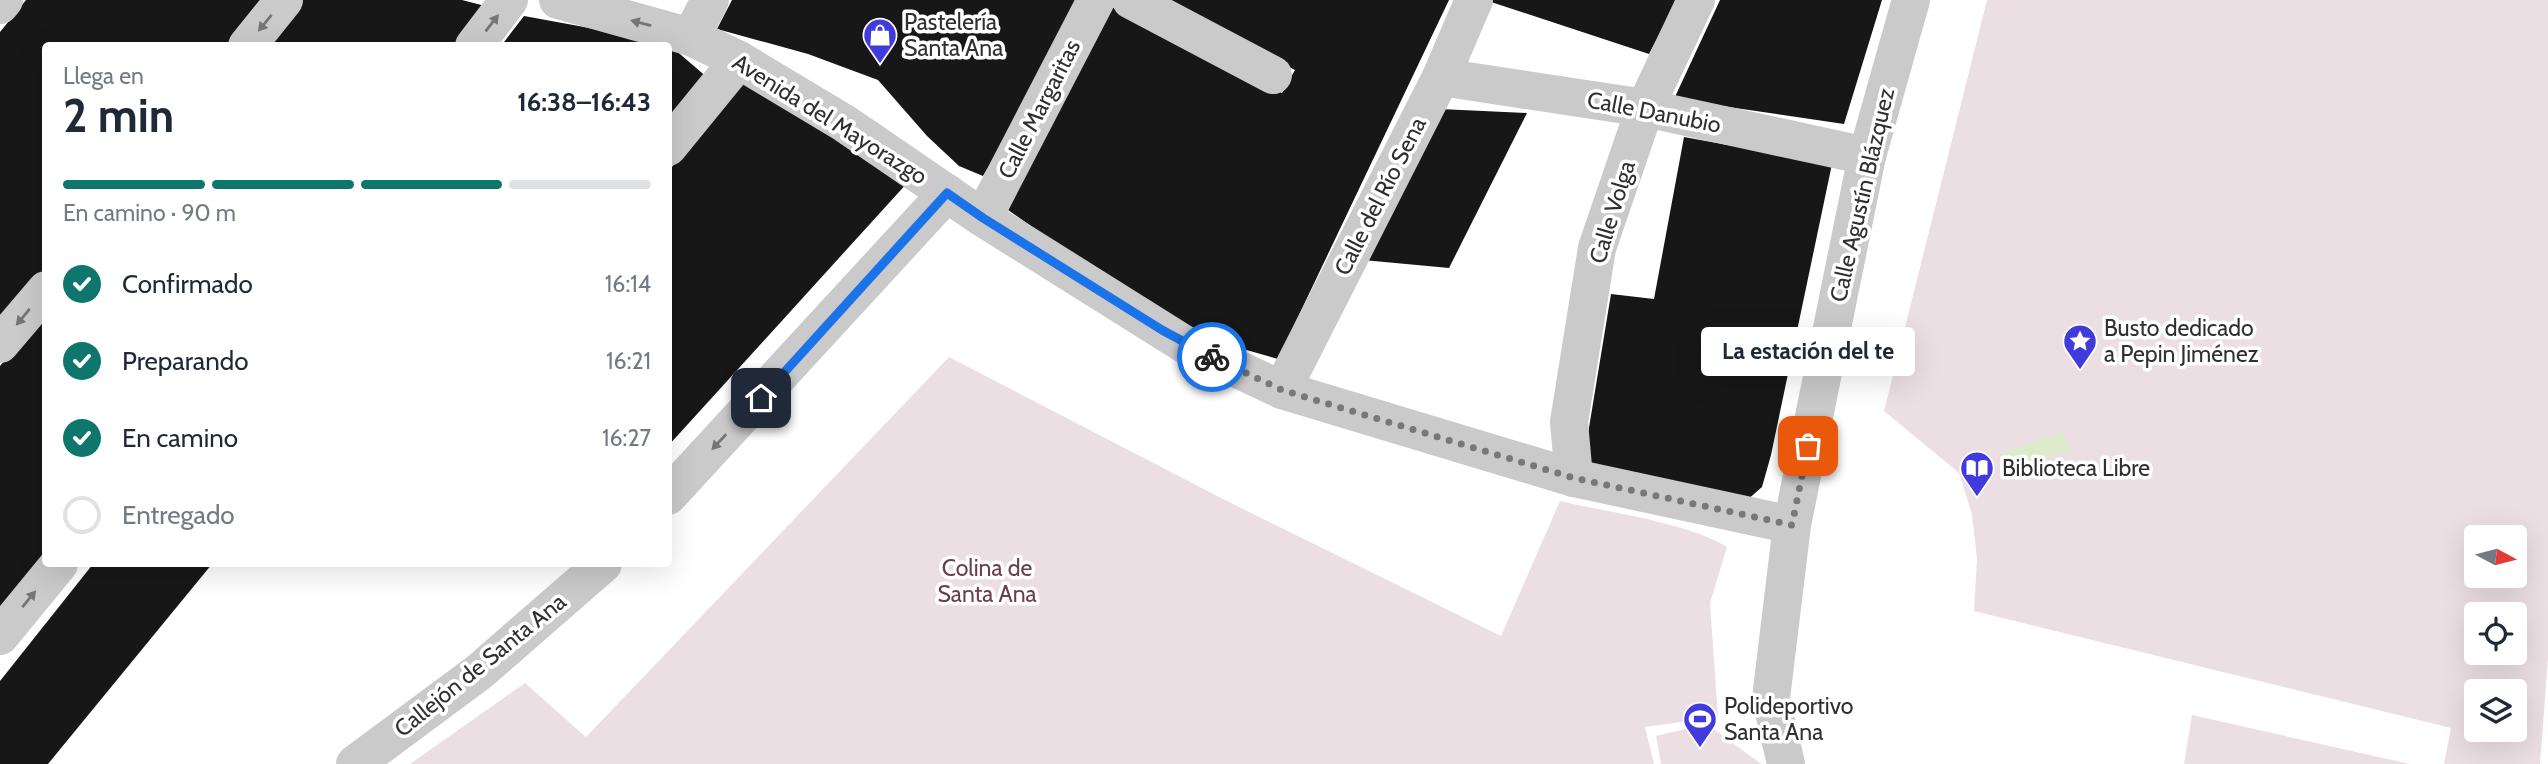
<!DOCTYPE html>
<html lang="es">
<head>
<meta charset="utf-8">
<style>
	body { margin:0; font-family:Cabin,sans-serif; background:#f2f2f3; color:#1f2937; height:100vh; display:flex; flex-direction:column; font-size:26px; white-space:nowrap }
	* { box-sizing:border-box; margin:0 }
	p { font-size:23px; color:#747a83 }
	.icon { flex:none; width:38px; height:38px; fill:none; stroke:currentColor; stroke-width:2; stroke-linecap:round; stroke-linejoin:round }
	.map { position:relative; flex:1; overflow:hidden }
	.drawer { position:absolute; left:42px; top:42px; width:630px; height:525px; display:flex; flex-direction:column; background:#fff; border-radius:7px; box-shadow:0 7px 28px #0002 }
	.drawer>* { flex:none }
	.needle { width:46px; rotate:97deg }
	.buttons { position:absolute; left:2464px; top:525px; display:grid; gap:14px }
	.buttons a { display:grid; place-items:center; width:63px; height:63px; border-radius:7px; background:#fff; box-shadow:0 7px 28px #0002; font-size:35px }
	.pin { position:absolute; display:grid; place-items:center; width:60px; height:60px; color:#fff; margin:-30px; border-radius:14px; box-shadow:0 4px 10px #0006 }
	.courier { position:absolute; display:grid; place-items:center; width:70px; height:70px; margin:-35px; border:5px solid #1a73e8; border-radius:50%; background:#fff; color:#222; box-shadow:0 2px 9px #0007 }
	.bubble { position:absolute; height:49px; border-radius:7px; background:#fff; box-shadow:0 7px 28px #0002; font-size:23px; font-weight:700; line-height:49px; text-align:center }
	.summary em { font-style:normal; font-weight:700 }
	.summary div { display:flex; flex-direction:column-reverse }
	.summary { display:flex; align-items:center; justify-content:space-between; height:119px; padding:0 21px }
	h1 { font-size:46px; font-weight:700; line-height:52px }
	.bar { display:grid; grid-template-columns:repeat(4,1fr); gap:10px 7px; align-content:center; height:84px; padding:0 21px }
	.bar i { height:9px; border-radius:5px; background:#e0e1e3 }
	.bar .on { background:#0f766e }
	.bar p { grid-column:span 4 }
	ol { padding:0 21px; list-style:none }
	li { display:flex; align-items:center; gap:21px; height:77px }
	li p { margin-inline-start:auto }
	li .icon { padding:7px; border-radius:50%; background:#0f766e; color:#fff; stroke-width:4 }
	li:last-child { color:#747a83 }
	li i { width:38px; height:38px; border:4px solid #e0e1e3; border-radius:50% }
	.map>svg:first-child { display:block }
	.green { fill:#ecdfe4; fill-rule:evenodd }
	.water { fill:#dbebcc }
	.building { fill:#171717 }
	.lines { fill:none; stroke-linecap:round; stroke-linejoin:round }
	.minor { stroke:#cacaca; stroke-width:38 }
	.oneway { fill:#757575 }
	.done { stroke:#787878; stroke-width:7; stroke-dasharray:0 12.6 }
	.route { stroke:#1a73e8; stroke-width:9 }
	.labels { text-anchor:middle; stroke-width:7; stroke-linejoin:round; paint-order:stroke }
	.poi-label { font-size:23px; fill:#303030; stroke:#fff; text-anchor:start }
	.street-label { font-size:23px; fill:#303030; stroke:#fff }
	.park-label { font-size:23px; fill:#6a3f4e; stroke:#fff }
</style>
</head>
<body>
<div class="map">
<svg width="2548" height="764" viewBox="0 0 2548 764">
	<rect width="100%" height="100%" fill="#fff"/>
	<g class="green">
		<path d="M 1987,0 L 2548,0 L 2548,658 L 2540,764 L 2444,764 L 2451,728 L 1974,611 L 1977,559 L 1972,514 L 1959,473 L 1884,411 ZM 2476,537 L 2515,537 L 2515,576 L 2476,576 ZM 2476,614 L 2515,614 L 2515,653 L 2476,653 ZM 2476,691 L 2515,691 L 2515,730 L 2476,730 Z"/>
		<path d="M 949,357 L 1223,499 L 1501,636 L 1560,501 C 1606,512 1690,523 1727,547 L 1710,603 L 1718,717 L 1645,727 L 1654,764 L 410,764 L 525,683 L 586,737 Z"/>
		<polygon points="2192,715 2410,764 2184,764"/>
		<polygon points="1707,724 1760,763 1761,764 1661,764 1656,736"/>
	</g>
	<polygon class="water" points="2063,432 2069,450 2008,469 2002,453"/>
	<g class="building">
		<polygon points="26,0 270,0 233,46 46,46 46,271 0,325 0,32"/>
		<polygon points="297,0 462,0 493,8 464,46 261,46"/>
		<polygon points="732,0 1087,0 983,176 959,166 927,136 878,80 808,54 717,29"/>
		<polygon points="1157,0 1449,0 1278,359 1180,331 1001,205 1110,6 1282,93 1295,70"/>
		<polygon points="1485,0 1677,0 1649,54"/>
		<polygon points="1720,0 1882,0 1844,124 1674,99"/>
		<polygon points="524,16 666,42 709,79 668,129 668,46 501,46"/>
		<polygon points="745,73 909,181 668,446 668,172"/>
		<polygon points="1440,109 1527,113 1449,268 1363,260"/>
		<polygon points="1684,137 1832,164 1771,455 1762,487 1746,501 1583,464 1611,294 1654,299"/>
		<polygon points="46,309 46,564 0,625 0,366"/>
		<polygon points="93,564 212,564 48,764 0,764 0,681"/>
	</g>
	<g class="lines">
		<g class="minor">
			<polyline points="558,0 691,37 739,60 844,123 983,218 1184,344 1282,390 1574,478 1792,525"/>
			<polyline points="1131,0 1273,75"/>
			<polyline points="0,5 4,0"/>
			<polyline points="691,37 710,0"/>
			<polyline points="247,46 284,0"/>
			<polyline points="474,46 509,0"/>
			<polyline points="1441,77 1645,108 1867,156"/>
			<polyline points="668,147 739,60"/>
			<polyline points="983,218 1096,0"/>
			<polyline points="0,344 46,290"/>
			<polyline points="1282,390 1441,77 1474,0"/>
			<polyline points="1574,478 1569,422 1597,248 1645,108 1696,0"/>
			<polyline points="668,496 947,193"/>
			<polyline points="0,636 59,564"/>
			<polyline points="355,764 479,672 603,564"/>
			<polyline points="1786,764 1771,698 1792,525 1867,156 1911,0"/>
		</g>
	</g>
	<defs><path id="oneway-solid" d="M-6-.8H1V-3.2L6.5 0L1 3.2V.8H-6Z" transform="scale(1.75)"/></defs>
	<g class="oneway">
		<use href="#oneway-solid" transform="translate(265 23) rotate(129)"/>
		<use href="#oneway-solid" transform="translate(492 23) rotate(-52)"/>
		<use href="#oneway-solid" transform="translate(641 23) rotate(-165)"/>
		<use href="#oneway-solid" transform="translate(23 317) rotate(130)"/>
		<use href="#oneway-solid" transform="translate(719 442) rotate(133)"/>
		<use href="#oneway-solid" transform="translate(29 599) rotate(-51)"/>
	</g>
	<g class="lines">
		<polyline class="done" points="1212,357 1282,390 1574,478 1792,525 1808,446"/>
		<polyline class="route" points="761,398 947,193 983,218 1162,330 1212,357"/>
	</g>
	<defs>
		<g id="shop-pin" transform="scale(1.75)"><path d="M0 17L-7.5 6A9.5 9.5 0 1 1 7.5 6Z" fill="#413bde" stroke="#fff"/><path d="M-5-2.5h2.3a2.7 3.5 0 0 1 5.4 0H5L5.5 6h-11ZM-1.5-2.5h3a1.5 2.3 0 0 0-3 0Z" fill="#fff"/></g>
		<g id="sight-pin" transform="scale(1.75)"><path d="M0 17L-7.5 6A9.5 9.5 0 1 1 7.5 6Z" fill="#413bde" stroke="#fff"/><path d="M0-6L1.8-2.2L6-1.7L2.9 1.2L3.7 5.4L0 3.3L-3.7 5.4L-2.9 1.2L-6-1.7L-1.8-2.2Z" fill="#fff"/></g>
		<g id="library-pin" transform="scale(1.75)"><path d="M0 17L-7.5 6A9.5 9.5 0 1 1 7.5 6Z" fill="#413bde" stroke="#fff"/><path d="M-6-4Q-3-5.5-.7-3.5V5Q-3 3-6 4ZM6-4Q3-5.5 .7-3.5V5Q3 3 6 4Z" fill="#fff"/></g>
		<g id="stadium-pin" transform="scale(1.75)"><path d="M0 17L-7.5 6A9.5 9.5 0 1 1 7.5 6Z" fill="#413bde" stroke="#fff"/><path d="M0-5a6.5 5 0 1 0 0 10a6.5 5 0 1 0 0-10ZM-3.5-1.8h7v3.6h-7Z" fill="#fff"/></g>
	</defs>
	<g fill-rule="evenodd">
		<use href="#shop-pin" x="880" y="35"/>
		<use href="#sight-pin" x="2080" y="341"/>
		<use href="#library-pin" x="1977" y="468"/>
		<use href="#stadium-pin" x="1700" y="719"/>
	</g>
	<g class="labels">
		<g class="poi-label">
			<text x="904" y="30">Pastelería<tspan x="904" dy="26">Santa Ana</tspan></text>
			<text x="2104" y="336">Busto dedicado<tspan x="2104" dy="26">a Pepin Jiménez</tspan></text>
			<text x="2002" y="476">Biblioteca Libre</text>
			<text x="1724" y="714">Polideportivo<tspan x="1724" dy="26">Santa Ana</tspan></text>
		</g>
		<g class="street-label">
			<text transform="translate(1039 109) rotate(-63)" y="8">Calle Margaritas</text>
			<text transform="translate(1654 112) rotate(11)" y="8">Calle Danubio</text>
			<text transform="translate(830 119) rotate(32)" y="8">Avenida del Mayorazgo</text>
			<text transform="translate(1862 195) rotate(-77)" y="8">Calle Agustín Blázquez</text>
			<text transform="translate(1380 196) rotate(-63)" y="8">Calle del Río Sena</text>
			<text transform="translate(1612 212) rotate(-73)" y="8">Calle Volga</text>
			<text transform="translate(480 665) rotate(-39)" y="8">Callejón de Santa Ana</text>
		</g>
		<g class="park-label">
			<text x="987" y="576">Colina de<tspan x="987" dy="26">Santa Ana</tspan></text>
		</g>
	</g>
</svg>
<div class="buttons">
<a><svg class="needle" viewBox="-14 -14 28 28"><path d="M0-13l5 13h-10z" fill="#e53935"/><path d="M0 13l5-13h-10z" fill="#747a83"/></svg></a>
<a><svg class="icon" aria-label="locate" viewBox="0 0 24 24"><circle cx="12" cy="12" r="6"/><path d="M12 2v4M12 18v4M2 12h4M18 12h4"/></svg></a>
<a><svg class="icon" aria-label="layers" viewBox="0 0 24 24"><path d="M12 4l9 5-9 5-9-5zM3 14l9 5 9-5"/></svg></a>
</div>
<div class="pin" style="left:1808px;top:446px;background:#ea580c"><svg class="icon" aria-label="bag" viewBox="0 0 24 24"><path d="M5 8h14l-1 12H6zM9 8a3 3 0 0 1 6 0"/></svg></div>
<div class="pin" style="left:761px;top:398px;background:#1f2937"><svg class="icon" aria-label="home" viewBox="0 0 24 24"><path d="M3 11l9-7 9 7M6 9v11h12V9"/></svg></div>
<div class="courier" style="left:1212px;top:357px"><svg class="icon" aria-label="bike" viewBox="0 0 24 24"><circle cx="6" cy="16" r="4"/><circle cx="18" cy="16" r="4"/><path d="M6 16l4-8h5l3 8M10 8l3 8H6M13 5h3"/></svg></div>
<div class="bubble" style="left:1701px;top:327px;width:214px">La estación del te</div>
<section class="drawer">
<div class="summary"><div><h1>2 min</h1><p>Llega en</p></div><em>16:38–16:43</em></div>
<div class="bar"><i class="on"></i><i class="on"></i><i class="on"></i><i></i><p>En camino · 90 m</p></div>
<ol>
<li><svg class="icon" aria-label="check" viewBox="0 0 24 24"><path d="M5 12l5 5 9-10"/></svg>Confirmado<p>16:14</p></li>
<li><svg class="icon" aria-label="check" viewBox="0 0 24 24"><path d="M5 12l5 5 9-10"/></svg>Preparando<p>16:21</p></li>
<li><svg class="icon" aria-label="check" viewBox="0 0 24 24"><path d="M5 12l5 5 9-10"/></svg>En camino<p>16:27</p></li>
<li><i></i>Entregado</li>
</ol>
</section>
</div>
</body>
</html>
